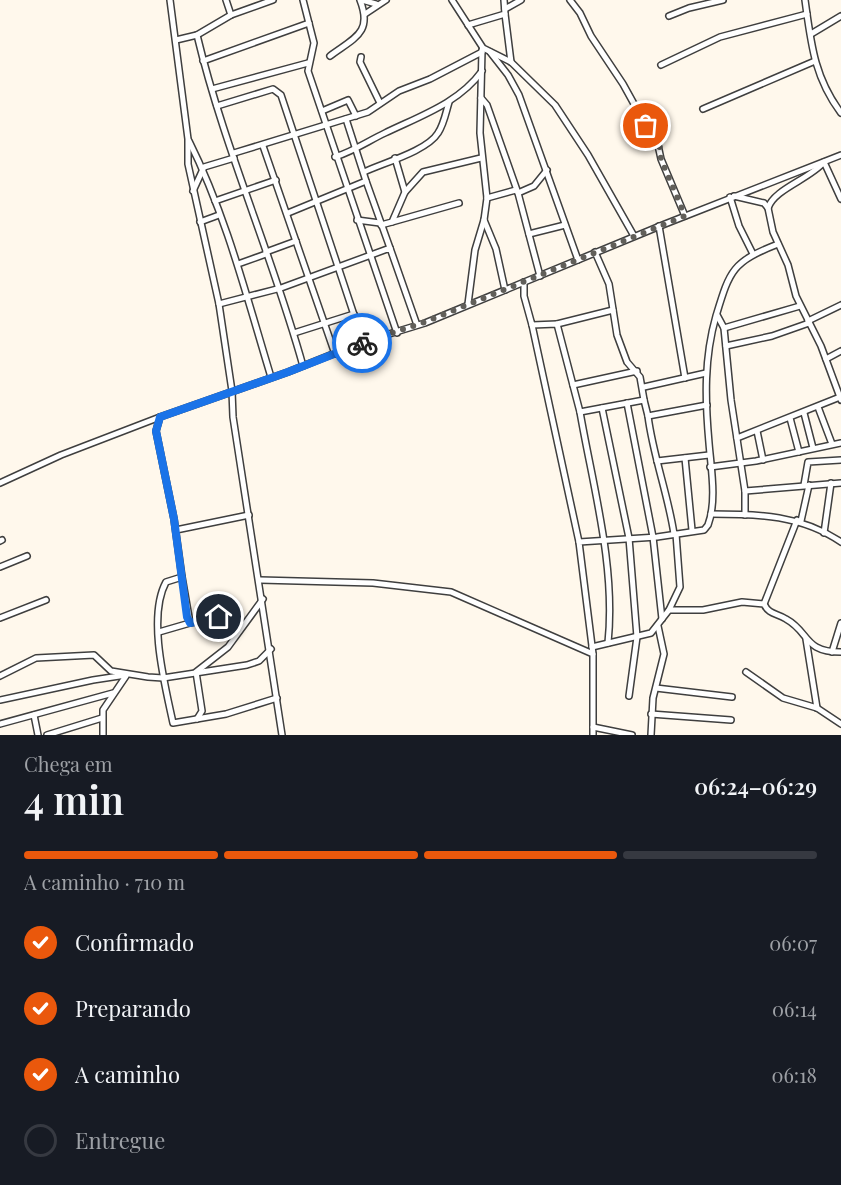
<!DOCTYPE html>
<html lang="pt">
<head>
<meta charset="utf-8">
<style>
	body { margin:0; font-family:"Playfair Display",serif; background:#242831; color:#f1f3f6; height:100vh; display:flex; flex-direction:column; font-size:22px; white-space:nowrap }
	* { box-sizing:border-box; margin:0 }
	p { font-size:20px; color:#9ea1a6 }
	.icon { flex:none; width:33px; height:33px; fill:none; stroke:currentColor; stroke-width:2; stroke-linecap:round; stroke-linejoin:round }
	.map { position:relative; height:735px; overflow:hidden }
	.sheet { display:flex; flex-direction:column; background:#171b24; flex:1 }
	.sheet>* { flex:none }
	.pin { position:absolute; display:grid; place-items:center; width:51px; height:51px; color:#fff; margin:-26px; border:3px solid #fff; border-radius:50%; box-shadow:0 2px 6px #0007 }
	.courier { position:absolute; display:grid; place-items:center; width:60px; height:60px; margin:-30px; border:4px solid #1a73e8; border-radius:50%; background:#fff; color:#222; box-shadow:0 2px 8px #0007 }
	.head em { font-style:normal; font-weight:600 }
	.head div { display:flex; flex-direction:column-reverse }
	.head { display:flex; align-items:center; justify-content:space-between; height:102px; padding:0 24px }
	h1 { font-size:39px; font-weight:600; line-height:45px }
	.bar { display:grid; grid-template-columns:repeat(4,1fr); gap:9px 6px; align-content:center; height:72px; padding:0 24px }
	.bar i { height:8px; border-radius:4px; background:#363941 }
	.bar .active { background:#ea580c }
	.bar p { grid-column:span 4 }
	ol { padding:0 24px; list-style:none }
	li { display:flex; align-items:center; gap:18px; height:66px }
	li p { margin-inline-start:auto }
	li .icon { padding:6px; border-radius:50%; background:#ea580c; color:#fff; stroke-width:4 }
	li:last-child { color:#9ea1a6 }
	li i { width:33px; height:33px; border:3px solid #363941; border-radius:50% }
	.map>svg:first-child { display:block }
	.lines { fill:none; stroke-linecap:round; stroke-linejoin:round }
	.minor-casing { stroke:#3f3f3f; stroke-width:8 }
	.minor { stroke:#fff; stroke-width:5 }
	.done { stroke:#615f5a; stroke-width:6; stroke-dasharray:0 10.8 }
	.route { stroke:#1a73e8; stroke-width:8 }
</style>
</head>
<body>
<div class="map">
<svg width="841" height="735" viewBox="0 0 841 735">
	<rect width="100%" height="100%" fill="#fff8ec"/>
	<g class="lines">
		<g class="minor-casing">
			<g id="minor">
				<polyline points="170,0 188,139 188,164 219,304 232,391 233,417 282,735"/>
				<polyline points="226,0 231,15"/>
				<polyline points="303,0 314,43 308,71 397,333"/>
				<polyline points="362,0 376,4"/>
				<polyline points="452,0 483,48 511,62 555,105 588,155 634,236"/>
				<polyline points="570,0 580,13 591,36 623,84 644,122 656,136 661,159 685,216"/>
				<path d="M 805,0 C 811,43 814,77 841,113"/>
				<polyline points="505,9 521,0"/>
				<polyline points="365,14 386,0"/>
				<polyline points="505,14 511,62"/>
				<polyline points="669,16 689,8 723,0"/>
				<polyline points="468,25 505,14 504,0"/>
				<polyline points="811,34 841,16"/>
				<path d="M 197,35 C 224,148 272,254 303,366"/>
				<polyline points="176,40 197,35 231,15 273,0"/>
				<polyline points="490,52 508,75 519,95 578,260"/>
				<path d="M 330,56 C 354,38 373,33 360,0"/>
				<polyline points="361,57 360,62 380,103"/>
				<polyline points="203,61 309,23"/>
				<polyline points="661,65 720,37 807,14"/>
				<polyline points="212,89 308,63"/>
				<polyline points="481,98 487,105 518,193 540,276"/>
				<polyline points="217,106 273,89 281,95 363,342"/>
				<polyline points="703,109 815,61"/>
				<polyline points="322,111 348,100 356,116"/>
				<path d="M 189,141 C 226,215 247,298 271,377"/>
				<polyline points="263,146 335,354"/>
				<polyline points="234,153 368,112 399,91 430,79 482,52"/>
				<path d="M 335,157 C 354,151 368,141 385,133 C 420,116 459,103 482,71"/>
				<path d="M 364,172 C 383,163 427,151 438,133 C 444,124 446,112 449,102"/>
				<polyline points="366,181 390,248"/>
				<polyline points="193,191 204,167 234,158"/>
				<polyline points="405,192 423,172 481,158"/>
				<polyline points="518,193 534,186 547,170"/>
				<polyline points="734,196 764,203 768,208"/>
				<polyline points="730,197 739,226 753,254"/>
				<polyline points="487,198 516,190"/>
				<path d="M 841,199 L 824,162 C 810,179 774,189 768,208 L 773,232 L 788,265 L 796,296 L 821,346 L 841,400"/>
				<polyline points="215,201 276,180"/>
				<polyline points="288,213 366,181 346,119"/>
				<polyline points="357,220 380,223"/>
				<polyline points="484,220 496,249 505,290"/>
				<polyline points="200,222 219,215"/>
				<polyline points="392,222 459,203"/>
				<polyline points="381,225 392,222 405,192 395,158"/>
				<polyline points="659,226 685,378"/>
				<polyline points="529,234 565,225"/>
				<polyline points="266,252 296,241"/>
				<polyline points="595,252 609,284 617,335 627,362 640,377 644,400"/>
				<polyline points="238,264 266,254"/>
				<polyline points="524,282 524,296 532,325 557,324 580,412 644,400 648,416 707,405"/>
				<polyline points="219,304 281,288 390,248 417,325"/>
				<polyline points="468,304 475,250 484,220 487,198 480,133 482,50"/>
				<polyline points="717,315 724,328 731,400 745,491 841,483"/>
				<polyline points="808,321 841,305"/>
				<polyline points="557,324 613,310"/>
				<polyline points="532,325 579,542"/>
				<polyline points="724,328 800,306"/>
				<polyline points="294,333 354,314"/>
				<polyline points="726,346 772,336 809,323"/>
				<polyline points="826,359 841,351"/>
				<polyline points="573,385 637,371"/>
				<polyline points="644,387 706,373"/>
				<polyline points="627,403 653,537 662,619"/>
				<polyline points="818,407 832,444"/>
				<polyline points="602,408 629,538 637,637 629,696"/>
				<path d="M 580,412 C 593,487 616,567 608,643"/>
				<polyline points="804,413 813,448"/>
				<path d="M 648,416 C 653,456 668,494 674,534"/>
				<path d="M 160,417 L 156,431 L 174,519 L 182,577 L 166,582 C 147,617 165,685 173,723 L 226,714 L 277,698"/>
				<polyline points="790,418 799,452"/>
				<polyline points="757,431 763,460"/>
				<polyline points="737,438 840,397"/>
				<polyline points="685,458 692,530"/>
				<polyline points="657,461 709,455"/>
				<polyline points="710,467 756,461 841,443"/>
				<polyline points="0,483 61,455 160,417 288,372 363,342 425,323 665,224 841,155"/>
				<polyline points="804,485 808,462 841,460"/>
				<path d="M 711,514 C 759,514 801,515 841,542"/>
				<polyline points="745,515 745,491"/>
				<polyline points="801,521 809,485"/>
				<polyline points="176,530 249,515"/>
				<polyline points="824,533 831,483"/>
				<polyline points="0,541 2,540"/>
				<polyline points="0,567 27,556"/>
				<polyline points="260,580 373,583 451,592 593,654 593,735"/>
				<polyline points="764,604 797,520"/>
				<polyline points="669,610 680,587 676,534"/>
				<polyline points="0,618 46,600"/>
				<polyline points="190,623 219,617"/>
				<polyline points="159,632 190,623 182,577"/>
				<polyline points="806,639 817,708"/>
				<path d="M 592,647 L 651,633 L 669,610 L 703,610 L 742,602 L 764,604 C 769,615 777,613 786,619 C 810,632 803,652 841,652"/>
				<polyline points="832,652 841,623"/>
				<path d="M 593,654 L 579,542 L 657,537 L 704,530 L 708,525 C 717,501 711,468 709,443 C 705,399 704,358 716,316 C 730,270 732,262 778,244"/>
				<polyline points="746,672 783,698 817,708 841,724"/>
				<polyline points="0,676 36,658 94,655 111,671 148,677 163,678 247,665 259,661 271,649"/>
				<polyline points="656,688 732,697"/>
				<polyline points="0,700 93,680 126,675"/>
				<polyline points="651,714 731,720"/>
				<polyline points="34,715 38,735"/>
				<polyline points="197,719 202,711 196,672 228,647 263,599"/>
				<polyline points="0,724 113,693"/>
				<polyline points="593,727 632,735"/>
				<polyline points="47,735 102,718"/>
				<polyline points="103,735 103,710 126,676"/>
				<polyline points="651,735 653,698 664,654 658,626"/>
			</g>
		</g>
		<use href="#minor" class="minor"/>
	</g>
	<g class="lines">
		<polyline class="done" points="362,343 425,322 685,216 661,159 659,141 646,126"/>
		<polyline class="route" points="219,617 190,623 187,617 174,519 156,431 160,417 288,372 362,343"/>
	</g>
</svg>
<div class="pin" style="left:646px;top:126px;background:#ea580c"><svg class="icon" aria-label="bag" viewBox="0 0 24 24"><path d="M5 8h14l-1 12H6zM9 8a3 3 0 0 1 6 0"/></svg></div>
<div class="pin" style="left:219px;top:617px;background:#1f2937"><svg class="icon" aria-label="home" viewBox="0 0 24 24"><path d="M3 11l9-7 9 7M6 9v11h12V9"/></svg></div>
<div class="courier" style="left:362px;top:343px"><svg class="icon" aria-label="bike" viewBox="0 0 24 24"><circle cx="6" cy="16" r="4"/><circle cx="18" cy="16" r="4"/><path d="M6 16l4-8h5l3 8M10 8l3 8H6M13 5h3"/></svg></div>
</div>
<section class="sheet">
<div class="head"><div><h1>4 min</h1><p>Chega em</p></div><em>06:24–06:29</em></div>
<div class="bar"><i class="active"></i><i class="active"></i><i class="active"></i><i></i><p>A caminho · 710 m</p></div>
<ol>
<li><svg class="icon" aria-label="check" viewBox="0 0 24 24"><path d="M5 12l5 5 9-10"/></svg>Confirmado<p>06:07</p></li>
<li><svg class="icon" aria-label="check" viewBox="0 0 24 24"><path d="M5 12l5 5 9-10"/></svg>Preparando<p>06:14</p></li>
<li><svg class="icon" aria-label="check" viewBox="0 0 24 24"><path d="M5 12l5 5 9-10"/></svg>A caminho<p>06:18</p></li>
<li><i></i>Entregue</li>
</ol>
</section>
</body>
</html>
